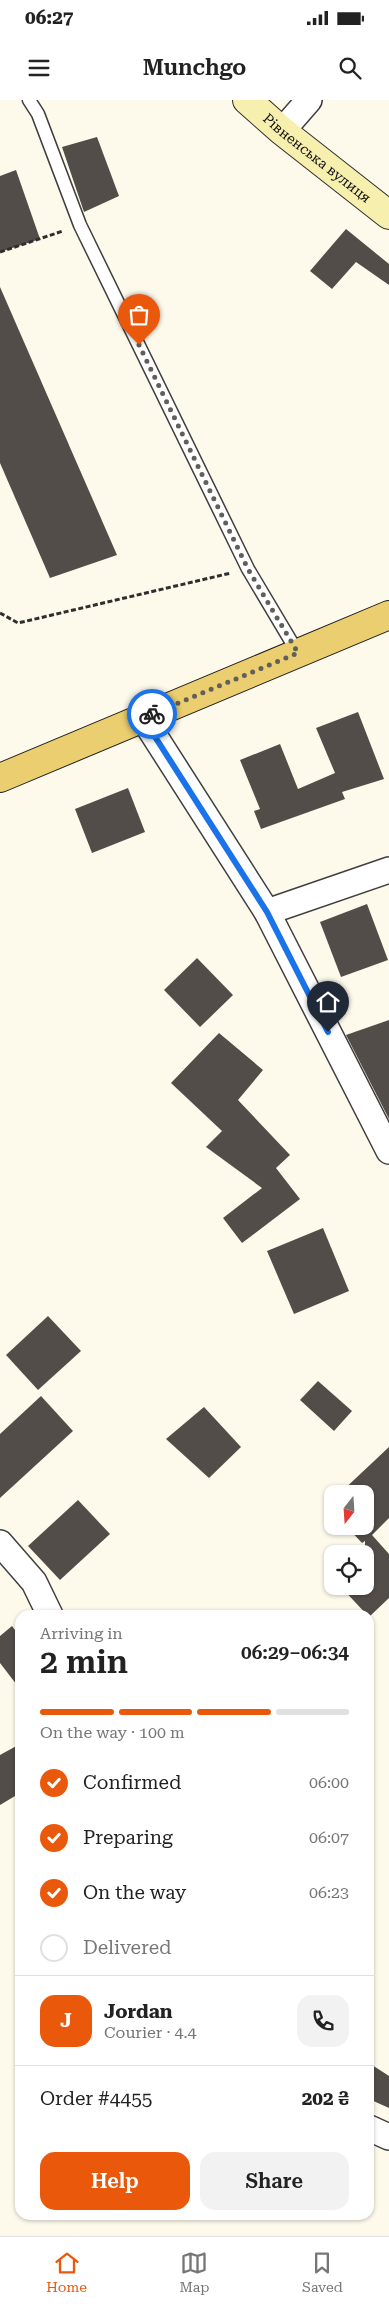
<!DOCTYPE html>
<html lang="en">
<head>
<meta charset="utf-8">
<style>
	body { margin:0; font-family:"Roboto Serif",serif; background:#f2f2f2; color:#222; height:100vh; display:flex; flex-direction:column; font-size:19px; white-space:nowrap }
	* { box-sizing:border-box; margin:0 }
	p { font-size:16px; color:#767676 }
	.icon { flex:none; width:28px; height:28px; fill:none; stroke:currentColor; stroke-width:2; stroke-linecap:round; stroke-linejoin:round }
	.map { position:relative; flex:1; overflow:hidden }
	.panel { position:absolute; left:15px; top:1510px; width:359px; height:610px; display:flex; flex-direction:column; background:#fff; border-radius:15px; box-shadow:0 1px 4px #0004 }
	.panel>* { flex:none }
	.needle { width:32px; rotate:197deg }
	.fabs { position:absolute; left:324px; top:1385px; display:grid; gap:10px }
	.fabs a { display:grid; place-items:center; width:50px; height:50px; border-radius:10px; background:#fff; box-shadow:0 1px 4px #0004; font-size:25px }
	.pin { position:absolute; display:grid; place-items:center; width:42px; height:42px; color:#fff; margin:-51px -21px; border-radius:50% 50% 50% 0; rotate:-45deg; box-shadow:0 0 5px #0007 }
	.pin .icon { rotate:45deg }
	.courier { position:absolute; display:grid; place-items:center; width:50px; height:50px; margin:-25px; border:4px solid #1a73e8; border-radius:50%; background:#fff; color:#222; box-shadow:0 1px 6px #0007 }
	.summary em { font-style:normal; font-weight:600 }
	.summary div { display:flex; flex-direction:column-reverse }
	.summary { display:flex; align-items:center; justify-content:space-between; height:85px; padding:0 25px }
	h1 { font-size:32px; font-weight:600; line-height:38px }
	.bar { display:grid; grid-template-columns:repeat(4,1fr); gap:8px 5px; align-content:center; height:60px; padding:0 25px }
	.bar i { height:6px; border-radius:4px; background:#e0e0e0 }
	.bar .selected { background:#ea580c }
	.bar p { grid-column:span 4 }
	.line { display:flex; align-items:center; gap:12px; padding:0 25px; border-top:1px solid #e0e0e0 }
	.line div { flex:1 }
	.round { display:grid; place-items:center; flex:none; width:52px; height:52px; border-radius:15px; background:#f2f2f2 }
	ol { padding:0 25px; list-style:none }
	li { display:flex; align-items:center; gap:15px; height:55px }
	li p { margin-inline-start:auto }
	li .icon { padding:5px; border-radius:50%; background:#ea580c; color:#fff; stroke-width:4 }
	li:last-child { color:#767676 }
	li i { width:28px; height:28px; border:2px solid #e0e0e0; border-radius:50% }
	.button { display:flex; gap:10px; margin-top:auto; padding:10px 25px }
	.button a { flex:1; height:58px; border-radius:15px; background:#ea580c; color:#fff; font-size:20px; font-weight:600; line-height:58px; text-align:center }
	.button a+a { background:#f2f2f2; color:#222 }
	.status { display:flex; justify-content:space-between; align-items:center; height:35px; padding:0 25px; background:#fff; direction:ltr }
	.status svg { height:14px; fill:currentColor }
	header { display:flex; justify-content:space-between; align-items:center; height:65px; padding:0 25px; background:#fff; font-size:22px; font-weight:600 }
	.tabs { display:flex; justify-content:space-around; align-items:center; height:70px; border-top:1px solid #e0e0e0; background:#fff; font-size:14px; color:#767676 }
	.tabs a { display:grid; justify-items:center; gap:2px }
	.tabs .selected { color:#ea580c }
	.map>svg:first-child { display:block }
	.building { fill:#534d49 }
	.lines { fill:none; stroke-linecap:round; stroke-linejoin:round }
	.lane-casing { stroke:#3f3f3f; stroke-width:15 }
	.street-casing { stroke:#3f3f3f; stroke-width:28 }
	.secondary-casing { stroke:#2e2e2e; stroke-width:30 }
	.primary-casing { stroke:#1d1d1d; stroke-width:30 }
	.path { stroke:#2e2e2e; stroke-width:3; stroke-dasharray:5 2.5; stroke-linecap:butt }
	.lane { stroke:#fff; stroke-width:12 }
	.street { stroke:#fff; stroke-width:25 }
	.secondary { stroke:#f7efae; stroke-width:28 }
	.primary { stroke:#ebce6f; stroke-width:28 }
	.done { stroke:#605f5a; stroke-width:5; stroke-dasharray:0 9 }
	.route { stroke:#1a73e8; stroke-width:6 }
	.labels { text-anchor:middle; stroke-width:5; stroke-linejoin:round; paint-order:stroke }
	.street-label { font-size:14px; fill:#0c0c0c; stroke:#fff }
</style>
</head>
<body>
<div class="status"><b>06:27</b><svg viewBox="0 0 49 12"><path d="M0 12V9h3v3zM5 12V6h3v6zM10 12V3h3v9zM15 12V0h3v12zM26 1h20v11H26zM47 4h2v5h-2z"/></svg></div>
<header><svg class="icon" aria-label="menu" viewBox="0 0 24 24"><path d="M4 6h16M4 12h16M4 18h16"/></svg>Munchgo<svg class="icon" aria-label="search" viewBox="0 0 24 24"><circle cx="10" cy="10" r="6"/><path d="M15 15l6 6"/></svg></header>
<div class="map">
<svg width="389" height="2136" viewBox="0 0 389 2136">
	<rect width="100%" height="100%" fill="#fdfaec"/>
	<g class="building">
		<polygon points="97,37 119,96 84,112 62,47"/>
		<polygon points="16,70 40,139 0,152 0,76"/>
		<polygon points="346,129 389,164 389,185 356,162 332,189 310,171"/>
		<polygon points="0,187 117,455 50,478 0,363"/>
		<polygon points="358,612 384,679 342,692 345,699 261,729 254,711 260,709 240,660 280,644 298,689 335,673 316,628"/>
		<polygon points="128,688 145,732 92,753 75,709"/>
		<polygon points="367,804 388,860 341,877 320,822"/>
		<polygon points="197,858 233,895 200,927 164,890"/>
		<polygon points="389,920 389,1019 346,935"/>
		<polygon points="219,933 263,970 238,1000 290,1055 276,1068 300,1099 242,1143 223,1118 262,1088 206,1047 222,1031 171,983"/>
		<polygon points="323,1128 349,1191 294,1214 267,1151"/>
		<polygon points="48,1216 81,1251 38,1290 6,1255"/>
		<polygon points="318,1281 352,1311 334,1331 300,1300"/>
		<polygon points="41,1296 73,1331 0,1398 0,1334"/>
		<polygon points="204,1307 241,1347 209,1378 166,1339"/>
		<polygon points="389,1347 389,1418 372,1435 389,1454 389,1498 369,1517 340,1486 365,1486 365,1441 362,1443 346,1426 365,1426 365,1394 339,1394"/>
		<polygon points="78,1400 110,1434 60,1480 28,1446"/>
		<polygon points="12,1526 20,1537 20,1589 0,1563 0,1536"/>
		<polygon points="20,1644 20,1693 0,1705 0,1655"/>
		<polygon points="369,1963 389,1976 389,2008 369,1999"/>
	</g>
	<g class="lines">
		<g class="lane-casing">
			<polyline id="lane" points="29,0 38,14 80,125 248,469 298,553"/>
		</g>
		<g class="street-casing">
			<g id="street">
				<polyline points="282,31 309,0"/>
				<polyline points="143,618 267,812 389,1051"/>
				<polyline points="267,812 389,770"/>
				<polyline points="0,1443 34,1482 50,1515"/>
				<polyline points="369,2028 389,2037"/>
			</g>
		</g>
		<g class="secondary-casing">
			<g id="secondary">
				<path id="s1" d="M 247,0 L 282,31 L 389,115"/>
			</g>
		</g>
		<g class="primary-casing">
			<polyline id="primary" points="0,678 389,515"/>
		</g>
		<g class="path">
			<polyline points="0,152 63,131"/>
			<polyline points="0,513 18,523 231,473"/>
		</g>
		<use href="#lane" class="lane"/>
		<use href="#street" class="street"/>
		<use href="#secondary" class="secondary"/>
		<use href="#primary" class="primary"/>
	</g>
	<g class="lines">
		<polyline class="done" points="139,245 248,469 298,553 152,614"/>
		<polyline class="route" points="152,614 143,618 267,812 328,932"/>
	</g>
	<g class="labels">
		<g class="street-label">
			<text dy="5" stroke="none"><textPath href="#s1" startOffset="91">Рівненська вулиця</textPath></text>
		</g>
	</g>
</svg>
<div class="fabs">
<a><svg class="needle" viewBox="-14 -14 28 28"><path d="M0-13l5 13h-10z" fill="#e53935"/><path d="M0 13l5-13h-10z" fill="#767676"/></svg></a>
<a><svg class="icon" aria-label="locate" viewBox="0 0 24 24"><circle cx="12" cy="12" r="6"/><path d="M12 2v4M12 18v4M2 12h4M18 12h4"/></svg></a>
</div>
<div class="pin" style="left:139px;top:245px;background:#ea580c"><svg class="icon" aria-label="bag" viewBox="0 0 24 24"><path d="M5 8h14l-1 12H6zM9 8a3 3 0 0 1 6 0"/></svg></div>
<div class="pin" style="left:328px;top:932px;background:#1f2937"><svg class="icon" aria-label="home" viewBox="0 0 24 24"><path d="M3 11l9-7 9 7M6 9v11h12V9"/></svg></div>
<div class="courier" style="left:152px;top:614px"><svg class="icon" aria-label="bike" viewBox="0 0 24 24"><circle cx="6" cy="16" r="4"/><circle cx="18" cy="16" r="4"/><path d="M6 16l4-8h5l3 8M10 8l3 8H6M13 5h3"/></svg></div>
<section class="panel">
<div class="summary"><div><h1>2 min</h1><p>Arriving in</p></div><em>06:29–06:34</em></div>
<div class="bar"><i class="selected"></i><i class="selected"></i><i class="selected"></i><i></i><p>On the way · 100 m</p></div>
<ol>
<li><svg class="icon" aria-label="check" viewBox="0 0 24 24"><path d="M5 12l5 5 9-10"/></svg>Confirmed<p>06:00</p></li>
<li><svg class="icon" aria-label="check" viewBox="0 0 24 24"><path d="M5 12l5 5 9-10"/></svg>Preparing<p>06:07</p></li>
<li><svg class="icon" aria-label="check" viewBox="0 0 24 24"><path d="M5 12l5 5 9-10"/></svg>On the way<p>06:23</p></li>
<li><i></i>Delivered</li>
</ol>
<div class="line" style="height:90px"><b class="round" style="background:#ea580c;color:#fff">J</b><div><b>Jordan</b><p>Courier · 4.4</p></div><a class="round"><svg class="icon" aria-label="phone" viewBox="0 0 24 24"><path d="M5 4h4l2 5-3 2q2 4 5 5l2-3 5 2v4C11 20 4 13 5 4z"/></svg></a></div>
<div class="line" style="height:65px"><div>Order #4455</div><b>202 ₴</b></div>
<div class="button"><a>Help</a><a>Share</a></div>
</section>
</div>
<nav class="tabs">
<a class="selected"><svg class="icon" aria-label="home" viewBox="0 0 24 24"><path d="M3 11l9-7 9 7M6 9v11h12V9"/></svg>Home</a>
<a><svg class="icon" aria-label="map" viewBox="0 0 24 24"><path d="M3 6l6-2 6 2 6-2v14l-6 2-6-2-6 2zM9 4v14M15 6v14"/></svg>Map</a>
<a><svg class="icon" aria-label="saved" viewBox="0 0 24 24"><path d="M7 4h10v16l-5-4-5 4z"/></svg>Saved</a>
</nav>
</body>
</html>
